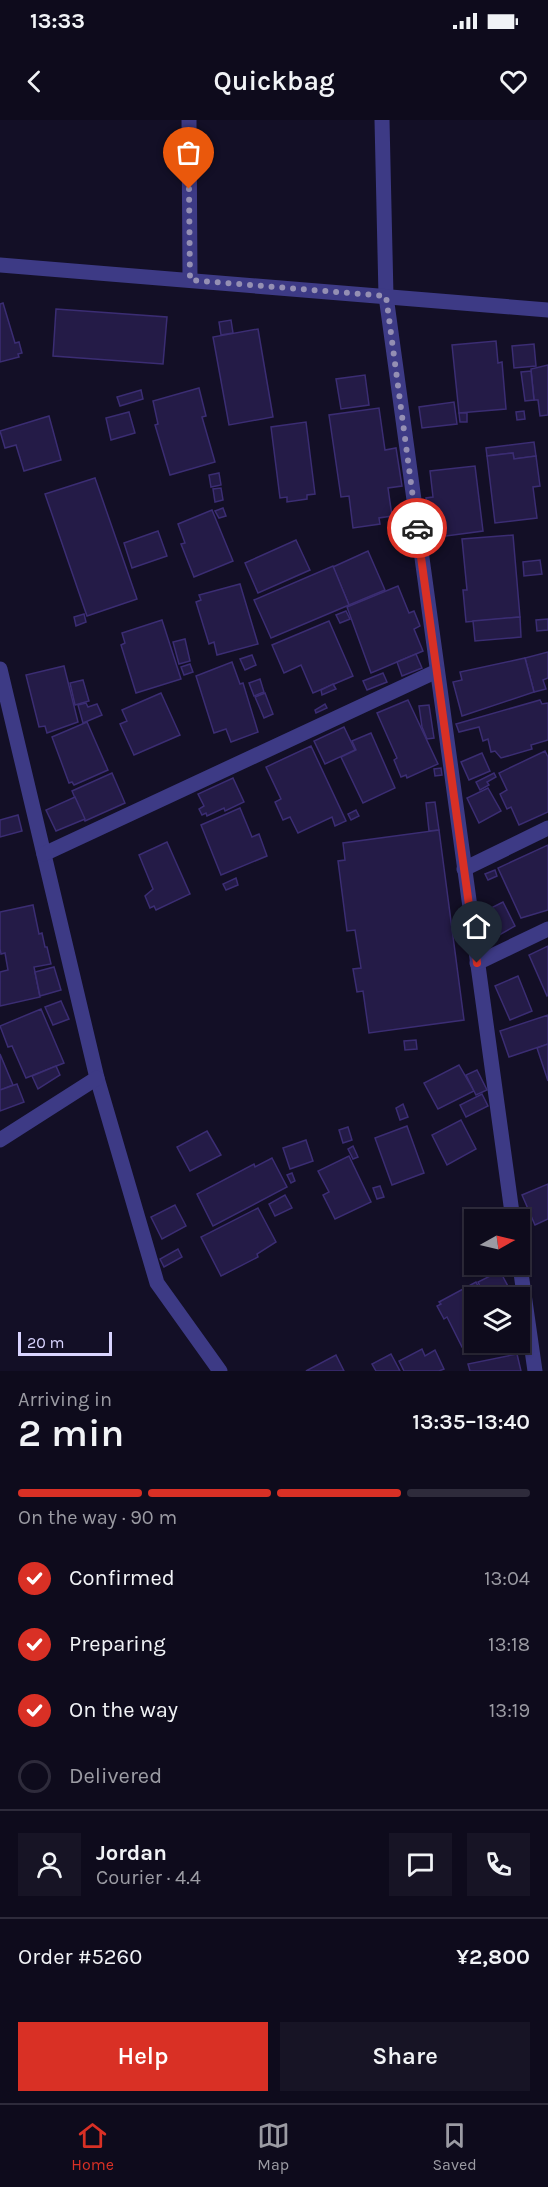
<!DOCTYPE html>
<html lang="en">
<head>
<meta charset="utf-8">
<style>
	body { margin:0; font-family:Karla,sans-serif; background:#171425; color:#f1f3f6; height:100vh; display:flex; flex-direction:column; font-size:22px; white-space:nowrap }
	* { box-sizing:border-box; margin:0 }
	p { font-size:20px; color:#9b9ba3 }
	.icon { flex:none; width:33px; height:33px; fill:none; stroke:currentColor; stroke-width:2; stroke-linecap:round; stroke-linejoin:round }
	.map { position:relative; height:1251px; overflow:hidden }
	.drawer { display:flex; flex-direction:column; background:#0e0b1c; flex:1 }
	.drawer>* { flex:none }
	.needle { width:39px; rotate:82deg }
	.tools { position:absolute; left:464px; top:1089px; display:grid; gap:12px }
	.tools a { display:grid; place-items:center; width:66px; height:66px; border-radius:0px; background:#0e0b1c; box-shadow:0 2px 4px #0004,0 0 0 2px #2e2b3b; font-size:30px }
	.scale { position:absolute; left:18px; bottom:15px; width:94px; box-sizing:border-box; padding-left:6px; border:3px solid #d9d4ff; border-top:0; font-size:16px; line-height:21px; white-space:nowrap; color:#d9d4ff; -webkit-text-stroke:4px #130f26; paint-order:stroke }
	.pin { position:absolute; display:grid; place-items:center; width:51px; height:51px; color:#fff; margin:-62px -26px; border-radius:50% 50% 50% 0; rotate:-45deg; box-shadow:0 0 6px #0007 }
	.pin .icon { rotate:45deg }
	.courier { position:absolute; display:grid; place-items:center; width:60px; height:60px; margin:-30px; border:4px solid #d93025; border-radius:50%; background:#fff; color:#222; box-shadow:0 2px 8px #0007 }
	.head em { font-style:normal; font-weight:600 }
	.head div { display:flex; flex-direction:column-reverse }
	.head { display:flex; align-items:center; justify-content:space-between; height:102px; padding:0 18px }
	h1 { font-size:39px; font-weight:600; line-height:45px }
	.bar { display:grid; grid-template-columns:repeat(4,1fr); gap:9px 6px; align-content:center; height:72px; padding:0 18px }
	.bar i { height:8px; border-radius:4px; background:#2e2b3b }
	.bar .current { background:#d93025 }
	.bar p { grid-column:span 4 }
	.line { display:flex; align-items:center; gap:15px; padding:0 18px; border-top:2px solid #2e2b3b }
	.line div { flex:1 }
	.round { display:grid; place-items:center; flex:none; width:63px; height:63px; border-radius:0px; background:#171425 }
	ol { padding:0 18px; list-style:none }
	li { display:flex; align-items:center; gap:18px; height:66px }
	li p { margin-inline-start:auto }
	li .icon { padding:6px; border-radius:50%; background:#d93025; color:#fff; stroke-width:4 }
	li:last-child { color:#9b9ba3 }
	li i { width:33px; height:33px; border:3px solid #2e2b3b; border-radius:50% }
	.primary-button { display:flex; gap:12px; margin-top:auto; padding:12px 18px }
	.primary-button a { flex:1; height:69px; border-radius:0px; background:#d93025; color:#fff; font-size:24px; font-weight:600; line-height:69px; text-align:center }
	.primary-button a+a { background:#171425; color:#f1f3f6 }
	.status { display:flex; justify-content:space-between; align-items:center; height:42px; padding:0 30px; background:#0e0b1c; direction:ltr }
	.status svg { height:16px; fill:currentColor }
	header { display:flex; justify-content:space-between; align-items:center; height:78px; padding:0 18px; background:#0e0b1c; font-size:27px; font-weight:600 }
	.dock { display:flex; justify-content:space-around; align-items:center; height:84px; border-top:2px solid #2e2b3b; background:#0e0b1c; font-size:16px; color:#9b9ba3 }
	.dock a { display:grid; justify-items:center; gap:3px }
	.dock .current { color:#d93025 }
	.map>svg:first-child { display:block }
	.building { fill:#241b47; stroke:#3b2d73; stroke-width:1.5 }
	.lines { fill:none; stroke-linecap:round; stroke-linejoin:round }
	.minor { stroke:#3d3a85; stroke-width:15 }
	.done { stroke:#948fb3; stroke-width:6; stroke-dasharray:0 10.8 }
	.route { stroke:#d93025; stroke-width:8 }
</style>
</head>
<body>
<div class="status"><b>13:33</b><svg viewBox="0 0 49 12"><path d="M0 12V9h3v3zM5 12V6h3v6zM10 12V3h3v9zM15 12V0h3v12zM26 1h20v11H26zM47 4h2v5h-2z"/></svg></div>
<header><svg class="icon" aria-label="back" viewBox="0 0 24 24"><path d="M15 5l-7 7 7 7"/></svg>Quickbag<svg class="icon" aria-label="heart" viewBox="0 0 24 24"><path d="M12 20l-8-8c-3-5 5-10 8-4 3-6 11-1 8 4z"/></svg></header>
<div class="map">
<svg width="548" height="1251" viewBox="0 0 548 1251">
	<rect width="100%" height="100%" fill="#130f26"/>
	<g class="building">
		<polygon points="3,183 15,223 19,222 22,233 18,234 19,237 0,242 0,184"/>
		<polygon points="56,189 167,197 163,244 53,236"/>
		<polygon points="231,200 233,213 221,215 219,202"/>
		<polygon points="258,209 273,297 229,305 213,217"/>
		<polygon points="496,221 498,243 502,242 506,289 459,293 452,225"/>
		<polygon points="534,224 536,246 514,248 512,226"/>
		<polygon points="548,245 548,295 540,296 538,280 534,280 531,249"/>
		<polygon points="531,251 534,280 525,281 521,252"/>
		<polygon points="365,255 369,285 341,289 336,259"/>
		<polygon points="199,268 206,296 202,297 215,342 170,355 155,305 158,304 153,281"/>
		<polygon points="141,270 143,279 120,286 117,277"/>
		<polygon points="454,282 457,304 422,308 419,287"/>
		<polygon points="379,288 385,330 396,328 402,366 388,368 392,396 379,398 380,404 353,408 349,376 341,377 329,295"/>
		<polygon points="524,291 525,299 517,300 516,292"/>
		<polygon points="129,292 135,313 111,320 106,298"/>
		<polygon points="459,293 467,293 467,302 460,302"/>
		<polygon points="49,296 61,340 24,351 16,325 5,328 0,311"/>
		<polygon points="306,302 315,374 307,375 307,379 287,382 287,377 280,378 271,307"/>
		<polygon points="534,322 536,336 514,339 513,333 487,336 486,328"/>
		<polygon points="513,333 514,339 536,336 540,366 533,367 537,398 495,403 487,336"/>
		<polygon points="475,346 483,411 431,418 426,378 433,377 430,351"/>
		<polygon points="219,353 221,365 211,367 209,355"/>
		<polygon points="95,358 137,479 87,496 45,374"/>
		<polygon points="221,368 223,380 215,382 213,369"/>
		<polygon points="223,388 226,396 219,398 215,391"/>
		<polygon points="212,390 233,441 194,457 181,424 185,423 178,404"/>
		<polygon points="158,411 167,436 132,448 124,423"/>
		<polygon points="513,415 520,497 466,502 463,470 467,470 462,419"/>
		<polygon points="296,420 310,450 258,473 245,443"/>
		<polygon points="368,431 385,470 349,485 333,447"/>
		<polygon points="540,440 542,454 524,456 523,442"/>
		<polygon points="333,446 349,485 271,518 254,480"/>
		<polygon points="240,464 258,524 217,535 214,522 209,524 196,482 201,480 199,475"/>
		<polygon points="398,466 409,493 414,491 420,506 414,509 423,531 371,553 347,487"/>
		<polygon points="346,491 350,499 340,503 336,495"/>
		<polygon points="84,494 86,502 76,506 74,497"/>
		<polygon points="520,497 521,517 475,521 473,501"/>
		<polygon points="548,499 548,510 537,511 536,500"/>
		<polygon points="162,500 181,559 136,573 121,525 125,523 122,513"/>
		<polygon points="329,501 353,556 313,573 301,545 284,553 272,525"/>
		<polygon points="185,519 190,541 179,544 173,522"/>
		<polygon points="548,532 548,558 543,560 546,569 534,572 525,538"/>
		<polygon points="416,534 422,548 402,556 397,542"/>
		<polygon points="252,535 256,545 245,550 240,539"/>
		<polygon points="525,538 534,572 462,596 453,562 462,560 460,552"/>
		<polygon points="232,542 240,564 243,563 258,612 231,622 226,609 214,613 196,556"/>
		<polygon points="190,544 193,552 184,555 181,547"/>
		<polygon points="64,546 78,602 47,613 45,606 39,607 26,555"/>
		<polygon points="383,553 387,562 367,570 363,561"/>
		<polygon points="260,559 264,572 254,576 249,563"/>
		<polygon points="83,560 89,581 75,585 70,563"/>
		<polygon points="333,564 336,569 322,575 321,570"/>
		<polygon points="161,573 180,615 134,635 120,604 127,601 122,590"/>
		<polygon points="265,573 273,594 264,598 255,577"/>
		<polygon points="408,580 438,644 407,658 406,655 401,657 394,640 397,638 377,593"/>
		<polygon points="540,580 542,584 548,583 548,620 531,625 532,629 501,638 495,631 491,632 488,619 483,621 479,607 459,612 456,604"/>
		<polygon points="86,583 88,587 97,584 102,595 83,603 78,585"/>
		<polygon points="325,584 327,588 316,593 315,590"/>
		<polygon points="429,585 434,618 427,619 422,607 419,586"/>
		<polygon points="87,602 108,650 74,665 72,662 69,663 52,617"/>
		<polygon points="344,607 355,630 325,644 314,621"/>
		<polygon points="371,613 395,668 363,683 341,637 356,630 352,621"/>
		<polygon points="311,626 346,701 335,706 332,697 298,713 290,697 283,700 275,682 281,679 266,647"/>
		<polygon points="545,631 548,637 548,692 519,705 511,687 507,689 500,674 507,670 499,653"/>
		<polygon points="482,633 490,651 469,660 461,642"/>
		<polygon points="441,648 442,655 435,656 434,649"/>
		<polygon points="112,653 125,683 85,701 72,671"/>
		<polygon points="494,653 496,657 487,662 489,665 480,670 476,662"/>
		<polygon points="233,658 244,682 225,691 224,688 207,696 206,693 202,695 199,689 204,686 198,674"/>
		<polygon points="488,668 501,691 479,703 467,678"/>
		<polygon points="75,677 85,699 56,711 46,690"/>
		<polygon points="435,682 439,710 429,711 426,683"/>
		<polygon points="240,688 252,717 259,714 267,736 221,755 201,705"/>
		<polygon points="356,690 359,696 351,700 348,694"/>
		<polygon points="18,695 22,711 0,717 0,700"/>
		<polygon points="439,710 464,900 369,913 363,871 357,872 353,849 361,848 355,810 347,811 338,741 345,740 343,723"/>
		<polygon points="167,722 190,774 156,790 154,786 150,788 145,776 153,769 139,735"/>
		<polygon points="548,725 548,790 521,798 498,748"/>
		<polygon points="495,750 497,756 488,760 485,754"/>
		<polygon points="236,758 238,765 226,770 223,764"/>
		<polygon points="503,782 515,806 494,818 483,792"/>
		<polygon points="33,785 39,814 42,813 45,827 47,827 51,844 34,847 40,877 0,886 0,852 8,850 5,833 1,834 0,829 0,792"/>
		<polygon points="548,826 548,875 547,876 529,835"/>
		<polygon points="54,847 61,870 40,876 35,852"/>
		<polygon points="518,856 532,891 510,900 495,866"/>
		<polygon points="61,881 69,899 53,905 45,887"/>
		<polygon points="41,889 64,943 26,958 12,926 8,927 0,906"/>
		<polygon points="548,895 548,924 509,937 500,911"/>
		<polygon points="416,920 417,929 405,930 404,921"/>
		<polygon points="548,924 548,961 537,928"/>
		<polygon points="0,934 13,965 0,970"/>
		<polygon points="459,945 474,971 438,989 424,963"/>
		<polygon points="56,946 60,955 38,969 32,956"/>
		<polygon points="477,950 487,970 476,975 466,955"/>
		<polygon points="17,964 24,982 0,991 0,970"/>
		<polygon points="482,974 488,986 466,997 460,985"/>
		<polygon points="403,984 408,997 400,1000 396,988"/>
		<polygon points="461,1000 476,1029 447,1045 432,1015"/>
		<polygon points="407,1006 424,1053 392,1065 375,1018"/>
		<polygon points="348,1007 352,1020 343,1023 339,1010"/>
		<polygon points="207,1011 221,1035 190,1051 177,1027"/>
		<polygon points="306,1020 313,1041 290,1049 283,1028"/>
		<polygon points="353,1026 358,1037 353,1039 348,1029"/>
		<polygon points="349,1036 371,1082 335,1099 323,1075 329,1072 318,1051"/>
		<polygon points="272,1038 287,1067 213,1106 197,1074 254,1044 255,1047"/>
		<polygon points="292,1053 295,1061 291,1063 287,1055"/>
		<polygon points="548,1064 548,1099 535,1105 522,1075"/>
		<polygon points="380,1066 384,1077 377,1079 373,1068"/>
		<polygon points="285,1075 292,1088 275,1096 269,1084"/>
		<polygon points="175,1085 186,1106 162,1119 151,1097"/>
		<polygon points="258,1088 276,1122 257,1134 258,1137 221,1156 201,1117"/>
		<polygon points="489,1093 493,1100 476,1100"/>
		<polygon points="178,1129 182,1137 164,1147 160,1139"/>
		<polygon points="500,1151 511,1172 502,1178 486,1178 478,1162"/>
		<polygon points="476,1162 484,1178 474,1178 474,1221 462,1227 447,1197 444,1199 437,1186 441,1184 439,1182"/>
		<polygon points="422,1229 425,1236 435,1230 444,1249 439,1251 404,1251 399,1241"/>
		<polygon points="391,1234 400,1251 376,1251 372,1244"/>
		<polygon points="517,1234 521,1251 470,1251 468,1244"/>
		<polygon points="336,1235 344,1251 306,1251"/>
	</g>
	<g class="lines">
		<g class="minor">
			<polyline points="189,0 190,160"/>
			<polyline points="382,0 386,176 513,1100"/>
			<polyline points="0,145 548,190"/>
			<polyline points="0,549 97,958 157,1163 220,1251"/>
			<polyline points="44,734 437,551"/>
			<polyline points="464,749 548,708"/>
			<polyline points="477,843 548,809"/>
			<polyline points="0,1020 97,958"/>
			<polyline points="519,1139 535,1251"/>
		</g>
	</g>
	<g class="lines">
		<polyline class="done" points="189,69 190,160 386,176 417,408"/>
		<polyline class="route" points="417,408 477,843"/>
	</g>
</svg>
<div class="tools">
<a><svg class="needle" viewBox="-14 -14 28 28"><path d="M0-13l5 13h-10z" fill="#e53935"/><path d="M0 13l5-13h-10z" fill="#9b9ba3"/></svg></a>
<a><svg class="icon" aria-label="layers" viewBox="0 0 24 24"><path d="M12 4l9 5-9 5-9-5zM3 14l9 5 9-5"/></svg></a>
</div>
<div class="scale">20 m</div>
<div class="pin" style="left:189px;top:69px;background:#ea580c"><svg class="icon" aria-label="bag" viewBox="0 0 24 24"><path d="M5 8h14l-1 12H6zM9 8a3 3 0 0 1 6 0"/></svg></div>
<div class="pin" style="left:477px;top:843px;background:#1f2937"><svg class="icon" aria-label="home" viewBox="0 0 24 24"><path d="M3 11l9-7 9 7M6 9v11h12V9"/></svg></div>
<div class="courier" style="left:417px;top:408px"><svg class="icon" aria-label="car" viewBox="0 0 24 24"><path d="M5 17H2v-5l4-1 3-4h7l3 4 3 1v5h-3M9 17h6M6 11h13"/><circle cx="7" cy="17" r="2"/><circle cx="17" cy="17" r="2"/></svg></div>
</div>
<section class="drawer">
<div class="head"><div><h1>2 min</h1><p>Arriving in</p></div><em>13:35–13:40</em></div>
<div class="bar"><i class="current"></i><i class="current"></i><i class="current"></i><i></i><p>On the way · 90 m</p></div>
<ol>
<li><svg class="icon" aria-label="check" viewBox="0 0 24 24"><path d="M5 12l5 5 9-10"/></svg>Confirmed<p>13:04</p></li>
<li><svg class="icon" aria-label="check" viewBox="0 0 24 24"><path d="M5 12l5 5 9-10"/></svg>Preparing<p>13:18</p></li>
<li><svg class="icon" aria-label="check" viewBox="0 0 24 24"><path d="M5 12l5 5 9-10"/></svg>On the way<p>13:19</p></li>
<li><i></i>Delivered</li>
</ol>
<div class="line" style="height:108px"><a class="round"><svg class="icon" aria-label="person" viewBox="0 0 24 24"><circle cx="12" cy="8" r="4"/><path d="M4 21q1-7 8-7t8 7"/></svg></a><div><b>Jordan</b><p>Courier · 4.4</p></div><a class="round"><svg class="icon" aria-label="chat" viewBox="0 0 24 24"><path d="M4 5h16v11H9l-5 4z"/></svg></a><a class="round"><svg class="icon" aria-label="phone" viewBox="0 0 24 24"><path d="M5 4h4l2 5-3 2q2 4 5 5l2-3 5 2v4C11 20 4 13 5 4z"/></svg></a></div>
<div class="line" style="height:78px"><div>Order #5260</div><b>¥2,800</b></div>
<div class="primary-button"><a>Help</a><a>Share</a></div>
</section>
<nav class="dock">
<a class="current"><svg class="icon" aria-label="home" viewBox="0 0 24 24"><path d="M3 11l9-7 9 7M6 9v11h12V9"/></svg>Home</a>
<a><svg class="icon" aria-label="map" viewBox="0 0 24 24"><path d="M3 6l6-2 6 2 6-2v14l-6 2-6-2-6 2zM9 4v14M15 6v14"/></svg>Map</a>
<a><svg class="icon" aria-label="saved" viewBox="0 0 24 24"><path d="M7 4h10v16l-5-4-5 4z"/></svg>Saved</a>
</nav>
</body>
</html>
